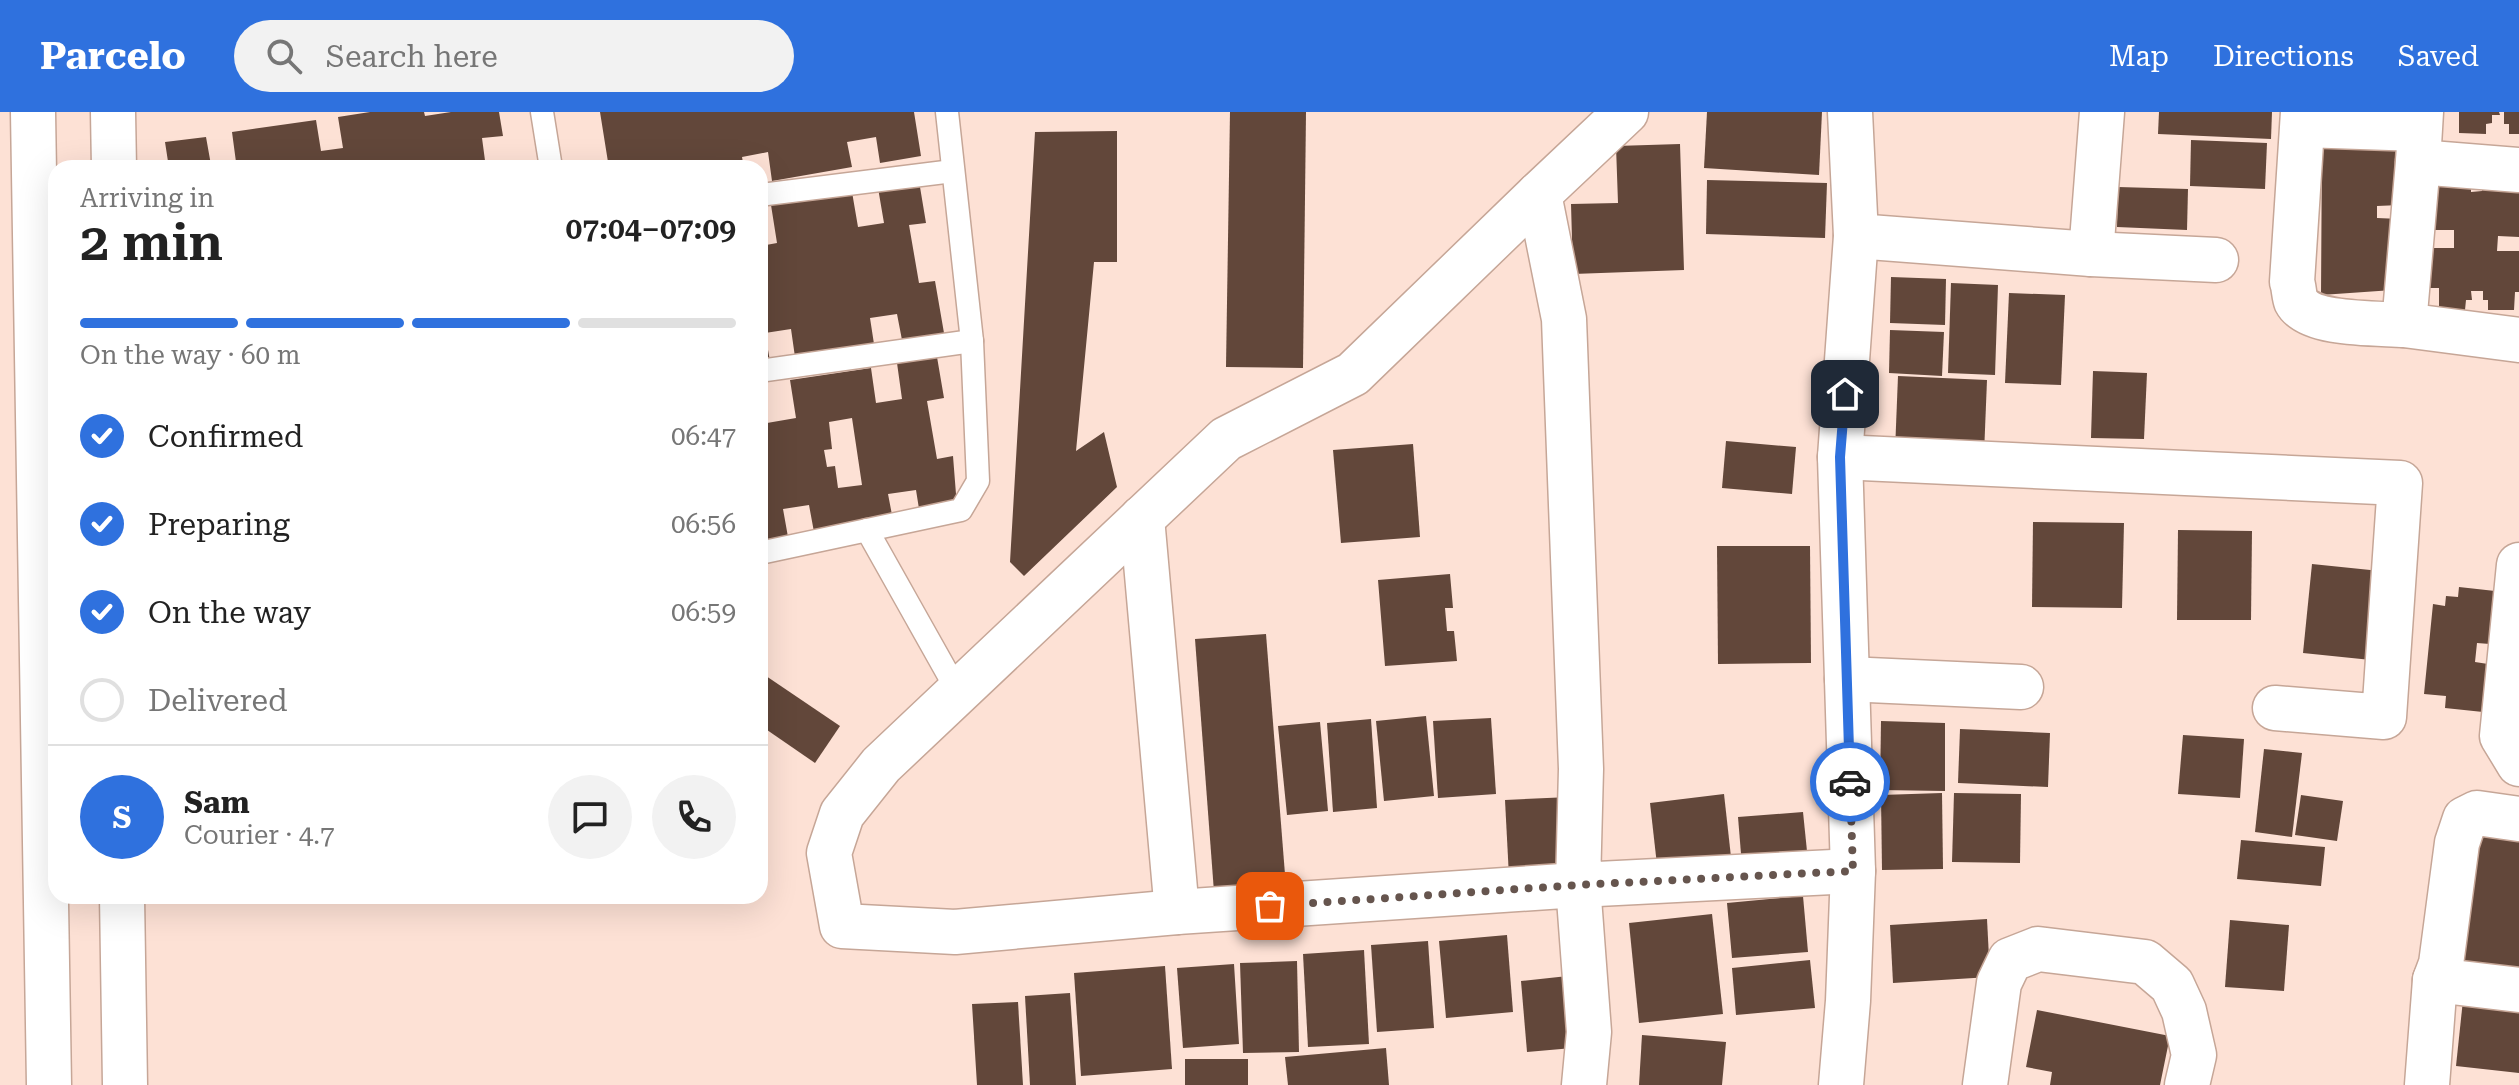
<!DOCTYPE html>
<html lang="en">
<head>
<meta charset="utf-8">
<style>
	body { margin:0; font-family:"Roboto Serif",serif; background:#f2f2f2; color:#222; height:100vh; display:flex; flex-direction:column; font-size:30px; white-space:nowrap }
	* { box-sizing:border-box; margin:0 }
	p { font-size:26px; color:#767676 }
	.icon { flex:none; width:44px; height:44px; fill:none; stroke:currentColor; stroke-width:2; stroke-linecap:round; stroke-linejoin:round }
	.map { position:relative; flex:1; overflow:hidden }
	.sheet { position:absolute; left:48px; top:48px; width:720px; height:744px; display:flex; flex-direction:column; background:#fff; border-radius:24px; box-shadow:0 8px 32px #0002 }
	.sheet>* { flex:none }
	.pin { position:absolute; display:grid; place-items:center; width:68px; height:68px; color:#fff; margin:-34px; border-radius:16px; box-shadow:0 4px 12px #0006 }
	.courier { position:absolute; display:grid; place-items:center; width:80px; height:80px; margin:-40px; border:6px solid #2f71de; border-radius:50%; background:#fff; color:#222; box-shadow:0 2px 10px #0007 }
	.summary em { font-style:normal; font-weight:600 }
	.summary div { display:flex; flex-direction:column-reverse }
	.summary { display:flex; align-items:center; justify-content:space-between; height:136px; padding:0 32px }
	h1 { font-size:52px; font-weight:600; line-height:60px }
	.bar { display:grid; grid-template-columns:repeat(4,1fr); gap:12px 8px; align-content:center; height:96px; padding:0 32px }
	.bar i { height:10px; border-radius:6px; background:#e0e0e0 }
	.bar .on { background:#2f71de }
	.bar p { grid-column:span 4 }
	.line { display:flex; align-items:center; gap:20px; padding:0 32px; border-top:2px solid #e0e0e0 }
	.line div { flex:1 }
	.round { display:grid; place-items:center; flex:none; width:84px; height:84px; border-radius:42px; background:#f2f2f2 }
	ol { padding:0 32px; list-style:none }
	li { display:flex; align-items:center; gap:24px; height:88px }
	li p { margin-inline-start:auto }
	li .icon { padding:8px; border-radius:50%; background:#2f71de; color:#fff; stroke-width:4 }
	li:last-child { color:#767676 }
	li i { width:44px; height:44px; border:4px solid #e0e0e0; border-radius:50% }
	header { display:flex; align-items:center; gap:48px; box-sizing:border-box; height:112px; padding:0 40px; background:#2f71de; color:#fff }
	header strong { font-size:38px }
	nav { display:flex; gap:44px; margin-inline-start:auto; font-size:28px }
	.search { width:560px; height:72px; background:#f2f2f2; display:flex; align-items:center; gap:20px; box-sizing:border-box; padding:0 28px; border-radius:44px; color:#767676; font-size:30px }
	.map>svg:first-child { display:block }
	.building { fill:#62473a; fill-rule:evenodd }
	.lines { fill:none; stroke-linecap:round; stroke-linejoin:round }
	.service-casing { stroke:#c6a697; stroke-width:25 }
	.minor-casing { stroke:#c6a697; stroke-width:47 }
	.tertiary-casing { stroke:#c6a697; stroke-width:47 }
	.trunk-casing { stroke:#c6a697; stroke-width:47 }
	.service { stroke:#fff; stroke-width:22 }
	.minor { stroke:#fff; stroke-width:44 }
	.tertiary { stroke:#fff; stroke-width:44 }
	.trunk { stroke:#fff; stroke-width:44 }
	.done { stroke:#66554e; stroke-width:8; stroke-dasharray:0 14.4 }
	.route { stroke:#2f71de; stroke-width:10 }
</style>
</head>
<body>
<header>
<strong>Parcelo</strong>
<div class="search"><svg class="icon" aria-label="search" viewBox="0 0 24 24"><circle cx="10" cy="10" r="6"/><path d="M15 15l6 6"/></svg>Search here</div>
<nav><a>Map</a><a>Directions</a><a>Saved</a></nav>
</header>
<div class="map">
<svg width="2519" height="973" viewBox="0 0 2519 973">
	<rect width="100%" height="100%" fill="#fde1d5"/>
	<g class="building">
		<polygon points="370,0 424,0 425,4 451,0 499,0 503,24 482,26 486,56 169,56 165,30 206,25 211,53 236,50 232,20 316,8 321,39 343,36 338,5"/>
		<polygon points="600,0 914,0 921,44 880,51 876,25 847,30 852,55 772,69 768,40 742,45 744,56 660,56 659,53 644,56 591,56 590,53 608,50"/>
		<polygon points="1230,0 1306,0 1303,256 1226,255"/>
		<polygon points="1707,0 1822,0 1819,63 1704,56"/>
		<polygon points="2159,0 2272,0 2271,27 2158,22"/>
		<polygon points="2459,0 2499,0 2500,3 2492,3 2492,11 2486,12 2486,22 2459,21"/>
		<polygon points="2504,0 2519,0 2519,22 2509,22 2509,12 2504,12"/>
		<polygon points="1117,19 1117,150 1094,150 1076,339 1104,320 1117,375 1024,464 1010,450 1035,20"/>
		<polygon points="2191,28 2267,31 2265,77 2190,74"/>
		<polygon points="2322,29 2400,29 2400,93 2377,94 2377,106 2400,107 2393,178 2321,183"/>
		<polygon points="1680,32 1684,158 1573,162 1571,92 1618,91 1616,34"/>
		<polygon points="2437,61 2471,72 2471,80 2482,79 2482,72 2519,62 2519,125 2498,124 2497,139 2519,139 2519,180 2515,180 2514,198 2488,198 2488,188 2483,188 2483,179 2471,179 2472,188 2466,188 2465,198 2439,198 2439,176 2422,176 2423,136 2454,136 2454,118 2423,118"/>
		<polygon points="1707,68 1827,71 1825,126 1706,122"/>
		<polygon points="919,69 926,111 909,113 919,171 935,169 944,221 902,228 897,202 870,206 874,232 795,245 791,217 765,221 770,249 760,251 760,134 777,131 771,93 852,80 858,115 884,111 878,76"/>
		<polygon points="2118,75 2188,77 2187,118 2117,115"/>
		<polygon points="1891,165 1946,167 1945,213 1890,211"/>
		<polygon points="1951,171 1998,173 1995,263 1948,261"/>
		<polygon points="2009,181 2065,183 2061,273 2005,271"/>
		<polygon points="1890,218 1944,220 1942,264 1889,261"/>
		<path d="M 937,245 L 944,286 L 927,289 L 937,347 L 953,344 L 957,395 L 920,403 L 916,378 L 888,382 L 893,408 L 814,420 L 809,393 L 783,397 L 788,425 L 760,429 L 760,280 L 767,311 L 796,306 L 790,268 L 871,256 L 876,291 L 902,287 L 897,251 ZM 852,306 L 862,373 L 838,376 L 835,354 L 827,355 L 824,338 L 832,337 L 829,310 Z"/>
		<polygon points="2093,259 2147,261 2144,327 2091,326"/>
		<polygon points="1898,264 1987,268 1984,342 1895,339"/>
		<polygon points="1726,329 1796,335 1792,382 1722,376"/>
		<polygon points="1413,332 1420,425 1341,431 1333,338"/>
		<polygon points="2033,410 2124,411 2122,496 2032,495"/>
		<polygon points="2178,418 2252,419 2251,508 2177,508"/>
		<polygon points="1717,434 1810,434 1811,551 1718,552"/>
		<polygon points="2312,452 2380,459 2371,548 2303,541"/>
		<polygon points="1450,462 1453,496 1445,496 1447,519 1454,519 1457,549 1385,554 1378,468"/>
		<polygon points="2459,475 2495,479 2490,532 2477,531 2475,550 2488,552 2483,600 2445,596 2446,584 2424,582 2433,492 2445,494 2446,484 2458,485"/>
		<polygon points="1266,522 1286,775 1214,780 1195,527"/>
		<polygon points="760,560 840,614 815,651 760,613"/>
		<polygon points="1426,604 1434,684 1384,689 1376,609"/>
		<polygon points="1491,606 1496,682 1438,686 1433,609"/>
		<polygon points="1371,607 1377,696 1333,700 1327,611"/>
		<polygon points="1881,609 1945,611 1945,679 1880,678"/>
		<polygon points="1320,610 1328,699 1287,703 1278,614"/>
		<polygon points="1960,617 2050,621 2048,675 1958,671"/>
		<polygon points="2183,623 2244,627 2240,686 2178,682"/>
		<polygon points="2264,637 2302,641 2292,725 2255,720"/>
		<polygon points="1942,681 1943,757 1882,758 1881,683"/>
		<polygon points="1954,681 2021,682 2020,751 1952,750"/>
		<polygon points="1724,682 1731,745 1657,753 1650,691"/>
		<polygon points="2301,683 2343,689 2337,729 2295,723"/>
		<polygon points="1570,685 1574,762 1509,765 1505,688"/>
		<polygon points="1803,700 1808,749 1742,754 1738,705"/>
		<polygon points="2478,716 2519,721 2519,859 2462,852"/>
		<polygon points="2241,728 2325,735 2321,774 2237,767"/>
		<polygon points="1803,784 1808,840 1732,846 1727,791"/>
		<polygon points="1712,802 1723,902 1639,911 1629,811"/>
		<polygon points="1987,807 1990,865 1893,871 1890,813"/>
		<polygon points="2230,808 2289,813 2284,879 2225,875"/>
		<polygon points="1507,823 1513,900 1446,906 1439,829"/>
		<polygon points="1428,829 1434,916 1377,920 1371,833"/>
		<polygon points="1364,838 1369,932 1308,935 1303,842"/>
		<polygon points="1810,848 1815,896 1736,903 1732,856"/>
		<polygon points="1297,849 1299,940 1243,941 1240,851"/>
		<polygon points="1234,852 1239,932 1183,936 1177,856"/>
		<polygon points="1165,854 1172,957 1081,964 1074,861"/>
		<polygon points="1577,863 1584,935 1527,940 1521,869"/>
		<polygon points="1070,881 1076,973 1030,973 1025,884"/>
		<polygon points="2463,888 2519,894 2519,961 2456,954"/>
		<polygon points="1018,890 1023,973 977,973 972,892"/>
		<polygon points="2037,898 2170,924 2160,973 2050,973 2052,960 2026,955"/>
		<polygon points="1642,923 1726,930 1722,973 1639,973"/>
		<polygon points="1386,936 1389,973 1288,973 1285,945"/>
		<rect x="1185" y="947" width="63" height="26"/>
	</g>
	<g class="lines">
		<g class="service-casing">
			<g id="service">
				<polyline points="542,0 551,56"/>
				<polyline points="760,83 953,59"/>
				<polyline points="760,259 972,229"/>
				<polyline points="867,418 958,580"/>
				<polyline points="760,441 961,398 978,369 972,229 947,0"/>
			</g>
		</g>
		<g class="minor-casing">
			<g id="minor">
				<polyline points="1626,0 1539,82 1564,207 1581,657 1578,773 1853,759"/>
				<path d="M 2303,0 L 2292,170 C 2294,175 2294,184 2296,189 C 2309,214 2378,211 2404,213"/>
				<polyline points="2421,0 2418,50 2404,213 2519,228"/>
				<polyline points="2303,13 2419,17"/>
				<polyline points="2418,50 2519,58"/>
				<polyline points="1539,82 1353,262 1226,327 881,653 842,702 829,741 842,814 955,820 1177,800 1578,773 1589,920 1584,973"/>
				<polyline points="1856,124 2091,142 2216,148"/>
				<polyline points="2091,142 2102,0"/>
				<polyline points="1840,345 2400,371 2384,605 2275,596"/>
				<polyline points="1142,406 1177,800"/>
				<polyline points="2519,453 2502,624 2519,652"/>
				<polyline points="1847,567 2021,575"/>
				<polyline points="2435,868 2519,878"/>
				<polyline points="1841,973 1848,889 1853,759 1840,345 1856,124 1850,0"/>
				<polyline points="1985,973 1999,871 2010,848 2038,837 2145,850 2172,873 2184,899 2194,943 2187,973"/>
				<polyline points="2427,973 2435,868 2441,852 2457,731 2465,707 2477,701 2519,707"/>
			</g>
		</g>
		<g class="tertiary-casing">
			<g id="tertiary">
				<polyline points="113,0 114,56"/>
				<polyline points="122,784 125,973"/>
			</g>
		</g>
		<g class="trunk-casing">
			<polyline id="trunk" points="33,0 49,973"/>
		</g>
		<use href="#service" class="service"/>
		<use href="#minor" class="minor"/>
		<use href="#tertiary" class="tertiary"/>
		<use href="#trunk" class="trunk"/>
	</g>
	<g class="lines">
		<polyline class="done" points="1270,794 1578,773 1853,759 1850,670"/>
		<polyline class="route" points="1845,282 1840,345 1850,670"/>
	</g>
</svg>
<div class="pin" style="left:1270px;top:794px;background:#ea580c"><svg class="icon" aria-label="bag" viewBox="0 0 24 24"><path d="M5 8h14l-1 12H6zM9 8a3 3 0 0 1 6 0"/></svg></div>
<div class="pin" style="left:1845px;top:282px;background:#1f2937"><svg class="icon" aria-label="home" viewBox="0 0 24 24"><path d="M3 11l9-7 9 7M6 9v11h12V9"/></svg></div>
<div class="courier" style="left:1850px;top:670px"><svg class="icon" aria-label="car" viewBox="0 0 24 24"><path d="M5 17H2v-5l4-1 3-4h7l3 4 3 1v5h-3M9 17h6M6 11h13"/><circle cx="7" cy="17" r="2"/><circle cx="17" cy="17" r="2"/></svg></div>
<section class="sheet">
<div class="summary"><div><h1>2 min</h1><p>Arriving in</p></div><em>07:04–07:09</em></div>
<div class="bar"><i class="on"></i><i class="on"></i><i class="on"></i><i></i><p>On the way · 60 m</p></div>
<ol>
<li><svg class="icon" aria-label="check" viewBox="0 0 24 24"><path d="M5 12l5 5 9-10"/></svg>Confirmed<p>06:47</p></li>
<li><svg class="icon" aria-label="check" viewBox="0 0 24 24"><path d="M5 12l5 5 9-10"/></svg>Preparing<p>06:56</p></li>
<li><svg class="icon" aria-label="check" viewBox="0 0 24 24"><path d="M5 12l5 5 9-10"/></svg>On the way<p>06:59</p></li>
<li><i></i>Delivered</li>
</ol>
<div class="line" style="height:144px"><b class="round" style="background:#2f71de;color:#fff">S</b><div><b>Sam</b><p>Courier · 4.7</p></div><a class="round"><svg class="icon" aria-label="chat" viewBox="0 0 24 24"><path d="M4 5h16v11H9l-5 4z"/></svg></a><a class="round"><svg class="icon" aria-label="phone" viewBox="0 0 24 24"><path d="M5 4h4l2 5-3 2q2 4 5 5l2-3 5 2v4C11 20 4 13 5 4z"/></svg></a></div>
</section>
</div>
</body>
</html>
